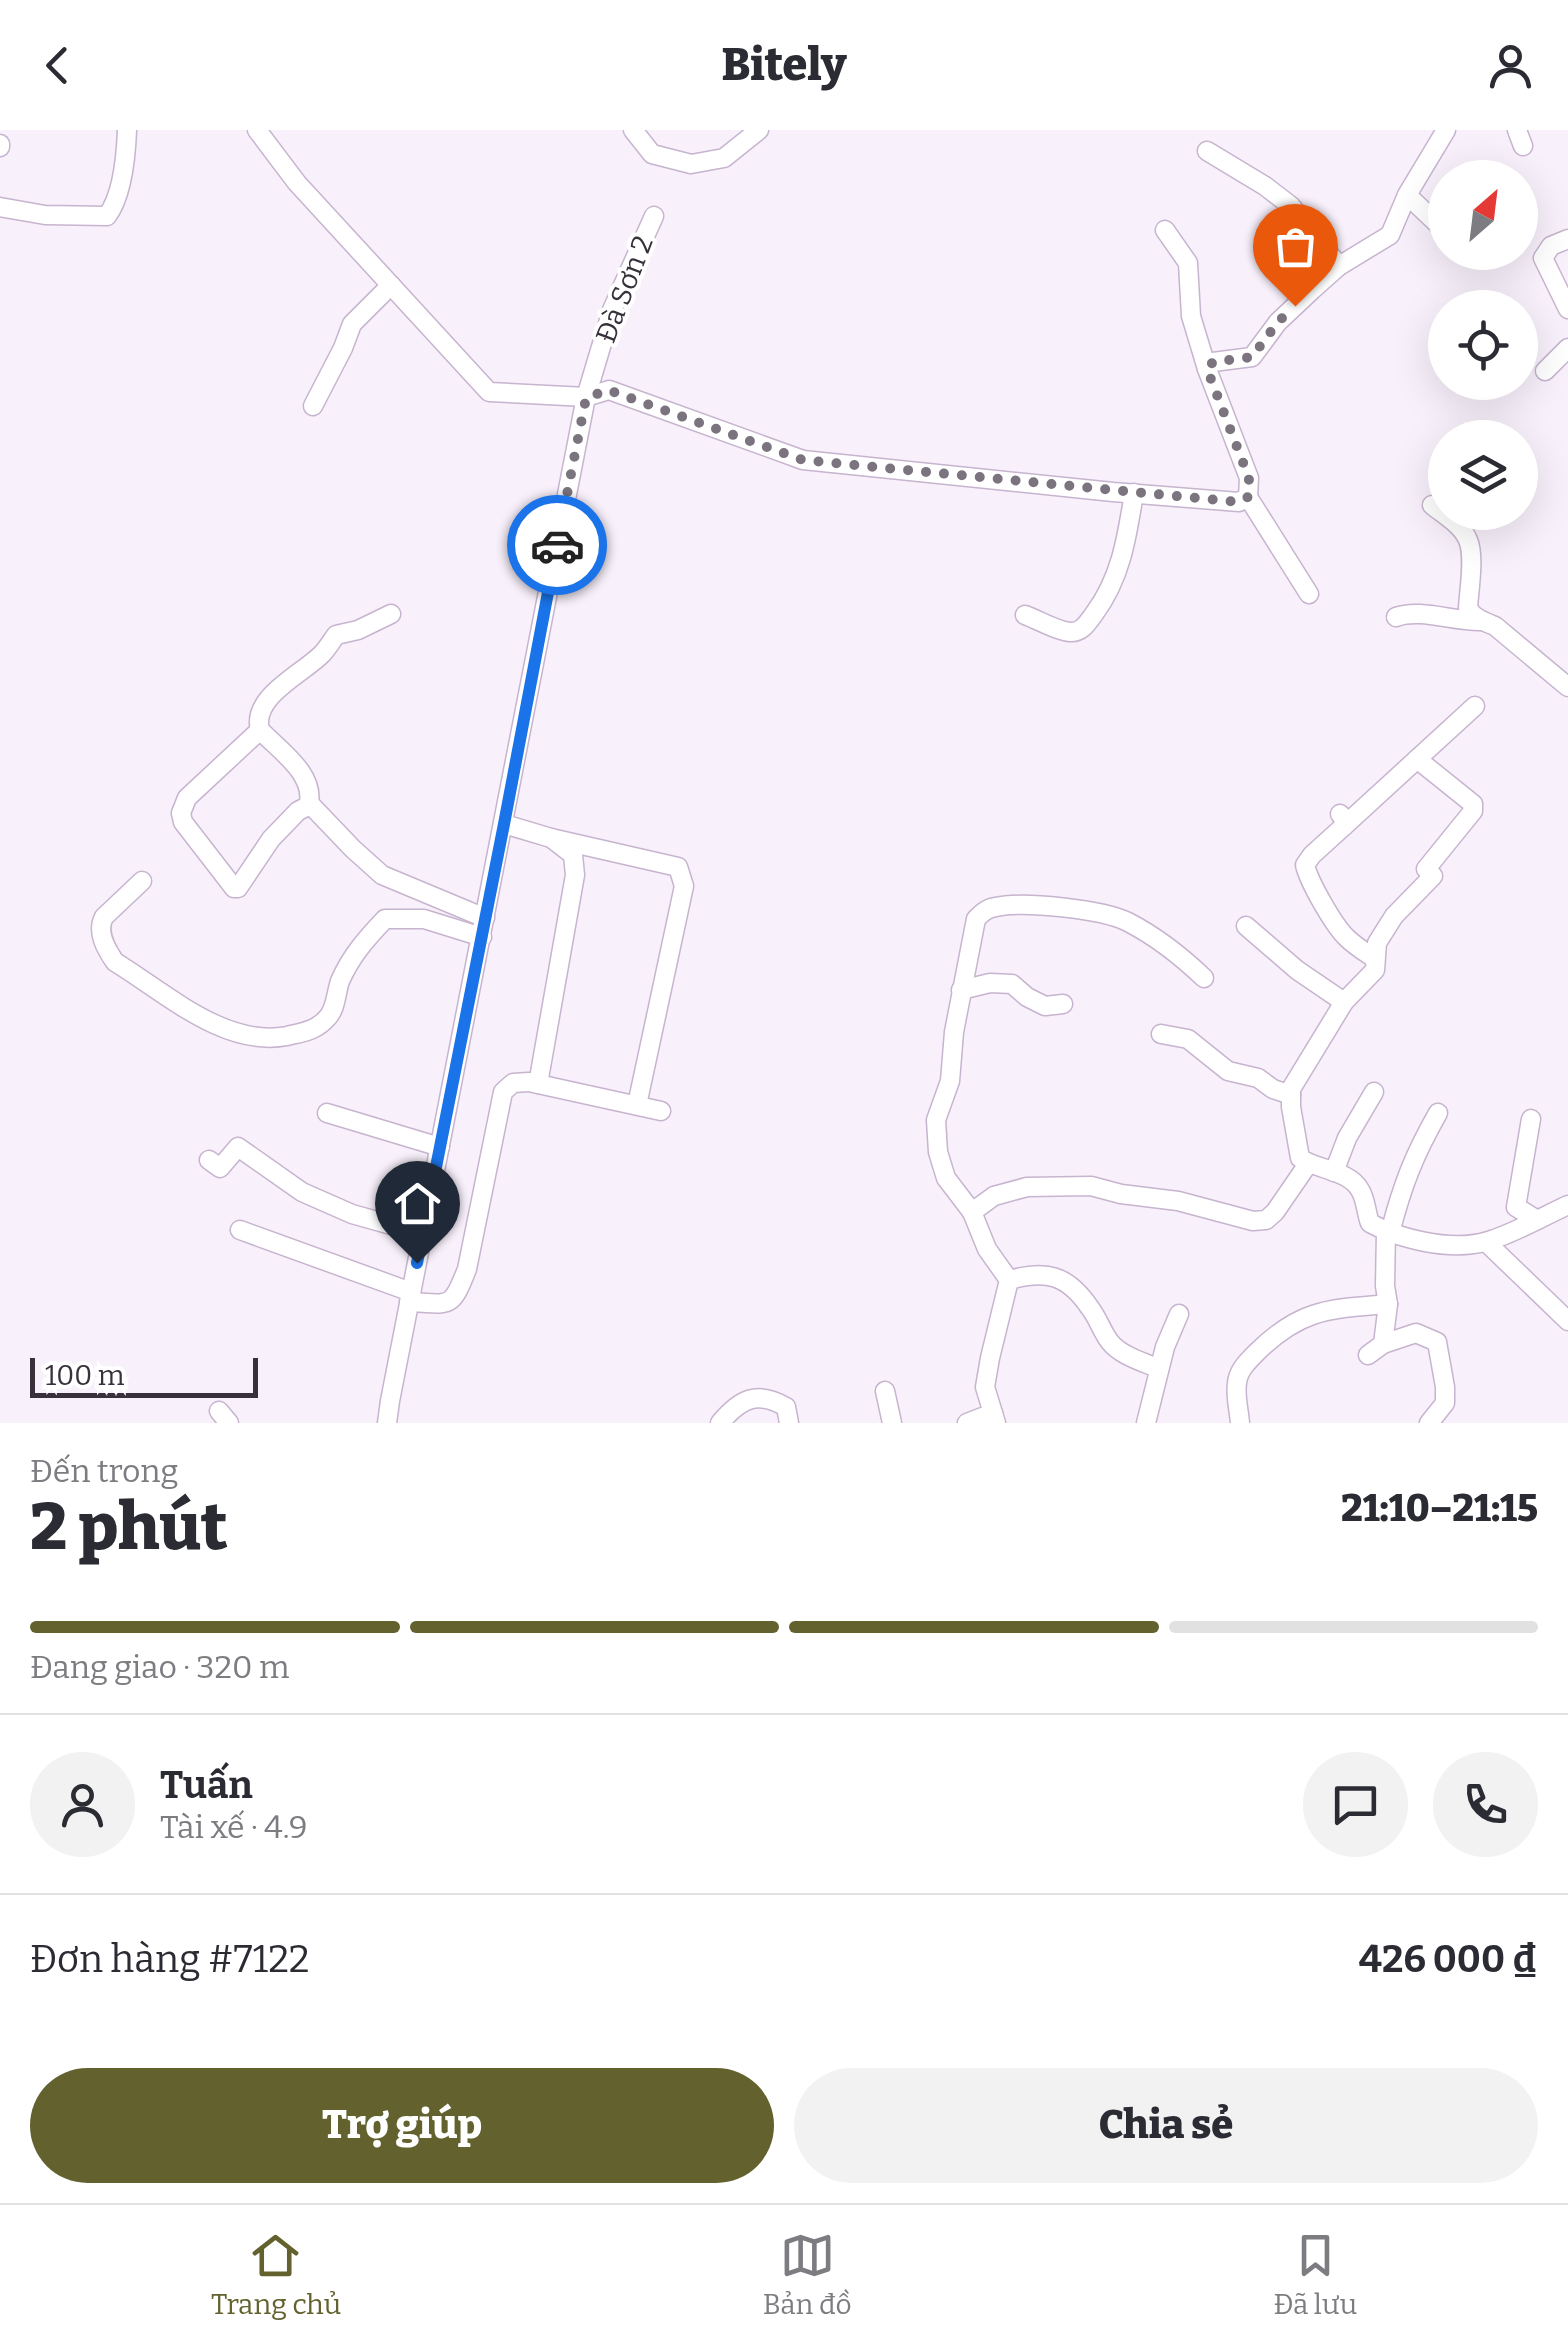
<!DOCTYPE html>
<html lang="vi">
<head>
<meta charset="utf-8">
<style>
	body { margin:0; font-family:Bitter,serif; background:#f2f2f3; color:#2b2b33; height:100vh; display:flex; flex-direction:column; font-size:38px; white-space:nowrap }
	* { box-sizing:border-box; margin:0 }
	p { font-size:32px; color:#7c7c81 }
	.icon { flex:none; width:55px; height:55px; fill:none; stroke:currentColor; stroke-width:2; stroke-linecap:round; stroke-linejoin:round }
	.map { position:relative; height:1293px; overflow:hidden }
	.panel { display:flex; flex-direction:column; background:#fff; flex:1 }
	.panel>* { flex:none }
	.needle { width:65px; rotate:28deg }
	.controls { position:absolute; left:1428px; top:30px; display:grid; gap:20px }
	.controls a { display:grid; place-items:center; width:110px; height:110px; border-radius:50%; background:#fff; box-shadow:0 10px 40px #0002; font-size:50px }
	.scale { position:absolute; left:30px; bottom:25px; width:228px; box-sizing:border-box; padding-left:10px; border:5px solid #38313b; border-top:0; font-size:28px; line-height:35px; white-space:nowrap; color:#38313b; -webkit-text-stroke:8px #fff; paint-order:stroke }
	.pin { position:absolute; display:grid; place-items:center; width:85px; height:85px; color:#fff; margin:-102px -42px; border-radius:50% 50% 50% 0; rotate:-45deg; box-shadow:0 0 10px #0007 }
	.pin .icon { rotate:45deg }
	.courier { position:absolute; display:grid; place-items:center; width:100px; height:100px; margin:-50px; border:8px solid #1a73e8; border-radius:50%; background:#fff; color:#222; box-shadow:0 2px 12px #0007 }
	.headline em { font-style:normal; font-weight:800 }
	.headline div { display:flex; flex-direction:column-reverse }
	.headline { display:flex; align-items:center; justify-content:space-between; height:170px; padding:0 30px }
	h1 { font-size:65px; font-weight:800; line-height:75px }
	.bar { display:grid; grid-template-columns:repeat(4,1fr); gap:15px 10px; align-content:center; height:120px; padding:0 30px }
	.bar i { height:12px; border-radius:8px; background:#e1e1e2 }
	.bar .on { background:#63622f }
	.bar p { grid-column:span 4 }
	.line { display:flex; align-items:center; gap:25px; padding:0 30px; border-top:2px solid #e1e1e2 }
	.line div { flex:1 }
	.round { display:grid; place-items:center; flex:none; width:105px; height:105px; border-radius:52px; background:#f2f2f3 }
	.primary-button { display:flex; gap:20px; margin-top:auto; padding:20px 30px }
	.primary-button a { flex:1; height:115px; border-radius:60px; background:#63622f; color:#fff; font-size:40px; font-weight:800; line-height:115px; text-align:center }
	.primary-button a+a { background:#f2f2f3; color:#2b2b33 }
	header { display:flex; justify-content:space-between; align-items:center; height:130px; padding:0 30px; background:#fff; font-size:45px; font-weight:800 }
	.dock { display:flex; justify-content:space-around; align-items:center; height:140px; border-top:2px solid #e1e1e2; background:#fff; font-size:28px; color:#7c7c81 }
	.dock a { display:grid; justify-items:center; gap:5px }
	.dock .on { color:#63622f }
	.map>svg:first-child { display:block }
	.lines { fill:none; stroke-linecap:round; stroke-linejoin:round }
	.minor-casing { stroke:#c7b4cf; stroke-width:21 }
	.minor { stroke:#fff; stroke-width:18 }
	.done { stroke:#7b747e; stroke-width:10; stroke-dasharray:0 18 }
	.route { stroke:#1a73e8; stroke-width:12 }
	.labels { text-anchor:middle; stroke-width:8; stroke-linejoin:round; paint-order:stroke }
	.street-label { font-size:28px; fill:#38313b; stroke:#fff }
</style>
</head>
<body>
<header><svg class="icon" aria-label="back" viewBox="0 0 24 24"><path d="M15 5l-7 7 7 7"/></svg>Bitely<svg class="icon" aria-label="person" viewBox="0 0 24 24"><circle cx="12" cy="8" r="4"/><path d="M4 21q1-7 8-7t8 7"/></svg></header>
<div class="map">
<svg width="1568" height="1293" viewBox="0 0 1568 1293">
	<rect width="100%" height="100%" fill="#f8f0fb"/>
	<g class="lines">
		<g class="minor-casing">
			<g id="minor">
				<polyline points="257,0 297,53 489,262 586,267 609,260 803,330 1113,362 1239,372 1248,367 1249,348 1207,239 1213,232 1252,227 1278,192 1312,160 1339,136 1390,105 1407,65 1446,0"/>
				<polyline points="633,0 652,24 691,34 724,28 759,0"/>
				<polyline points="1517,0 1523,16"/>
				<polyline points="0,14 0,17"/>
				<polyline points="1207,21 1265,56 1291,76 1339,136"/>
				<polyline points="1407,65 1445,101"/>
				<path d="M 0,77 L 45,85 L 107,86 C 123,65 126,26 127,0"/>
				<polyline points="1165,100 1188,133 1191,186 1207,239"/>
				<polyline points="1568,109 1551,116 1543,128 1568,179"/>
				<polyline points="1467,122 1473,128"/>
				<polyline points="1545,241 1568,218"/>
				<polyline points="313,276 343,218 352,194 391,155"/>
				<polyline points="1248,367 1309,464"/>
				<path d="M 1432,375 C 1444,385 1462,395 1468,410 C 1475,426 1469,460 1468,478 C 1473,488 1485,492 1495,496 L 1568,557"/>
				<path d="M 391,484 L 358,500 L 336,505 C 331,512 327,519 322,524 C 301,545 251,567 260,600 C 280,621 314,643 309,673 L 353,719 L 382,745 L 485,788"/>
				<path d="M 1025,485 C 1039,490 1056,501 1070,502 C 1082,503 1088,492 1094,484 C 1121,448 1127,407 1134,363"/>
				<path d="M 1396,487 C 1421,478 1453,492 1482,491"/>
				<polyline points="260,600 187,668 181,683 183,692 234,758 238,758 271,709 298,681 310,675"/>
				<path d="M 1340,684 L 1345,690 L 1344,696 L 1312,725 L 1305,735 C 1309,752 1334,796 1347,808 C 1355,816 1365,822 1374,828"/>
				<polyline points="504,694 551,708 573,725 575,745 538,954"/>
				<polyline points="1344,696 1475,576"/>
				<polyline points="551,708 678,737 684,756 637,975"/>
				<path d="M 142,751 L 104,787 C 96,802 106,819 115,832 C 166,863 225,918 287,906 C 304,902 316,901 328,887 C 336,878 336,863 340,851 C 351,826 366,809 385,789 L 424,789 L 482,807"/>
				<polyline points="1246,796 1297,840 1344,872"/>
				<polyline points="961,860 990,853 1012,854 1027,867 1045,876 1063,874"/>
				<polyline points="1161,904 1188,909 1228,941 1258,948 1273,959 1291,965"/>
				<polyline points="327,983 440,1017"/>
				<polyline points="1531,989 1516,1077 1537,1090"/>
				<polyline points="209,1030 220,1038 238,1017 302,1062 352,1084 423,1104"/>
				<polyline points="1334,1042 1347,1008 1374,962"/>
				<path d="M 972,1082 L 946,1048 L 938,1022 L 936,990 L 950,951 L 954,902 L 976,789 C 982,783 987,778 996,777 C 1024,771 1102,779 1128,792 C 1157,807 1181,826 1204,848"/>
				<polyline points="240,1100 411,1162"/>
				<path d="M 1386,1101 C 1417,1112 1455,1121 1488,1111 C 1515,1103 1542,1087 1568,1075"/>
				<path d="M 1390,1103 C 1402,1056 1414,1025 1438,983"/>
				<polyline points="1486,1112 1568,1191"/>
				<path d="M 1009,1150 C 1046,1140 1067,1144 1090,1178 C 1098,1188 1102,1202 1110,1212 C 1121,1226 1144,1232 1159,1239"/>
				<path d="M 409,1172 C 451,1174 451,1180 467,1139 L 503,962 L 513,953 L 529,952 L 661,981"/>
				<path d="M 1383,1214 L 1388,1174 L 1385,1156 L 1386,1101 L 1370,1093 C 1366,1083 1366,1069 1360,1060 C 1349,1040 1317,1040 1300,1028 L 1291,977 L 1291,959 L 1344,872 L 1375,840 L 1377,813 L 1394,786 L 1433,746 L 1426,739 L 1473,681 L 1473,674 L 1417,629"/>
				<polyline points="1368,1225 1383,1214 1416,1203 1437,1212 1445,1257 1445,1273 1429,1293"/>
				<polyline points="885,1261 892,1293"/>
				<polyline points="219,1281 229,1293"/>
				<polyline points="387,1293 390,1271 586,267 612,180 654,86"/>
				<path d="M 720,1293 C 740,1269 757,1260 786,1277 L 789,1293"/>
				<polyline points="967,1293 993,1283"/>
				<polyline points="996,1293 985,1257 990,1228 1009,1150 987,1119 972,1082 994,1066 1027,1057 1091,1056 1121,1064 1178,1071 1253,1091 1266,1090 1275,1082 1308,1034"/>
				<polyline points="1146,1293 1165,1217 1179,1184"/>
				<path d="M 1240,1293 C 1239,1280 1235,1266 1237,1253 C 1238,1240 1249,1230 1258,1221 C 1302,1178 1331,1179 1388,1174"/>
			</g>
		</g>
		<use href="#minor" class="minor"/>
	</g>
	<g class="lines">
		<polyline class="done" points="557,415 586,268 608,260 803,330 1238,372 1248,367 1249,348 1207,239 1213,232 1252,227 1278,192 1295,176"/>
		<polyline class="route" points="417,1133 504,694 557,415"/>
	</g>
	<g class="labels">
		<g class="street-label">
			<text transform="translate(624 159) rotate(-69)" y="10">Đà Sơn 2</text>
		</g>
	</g>
</svg>
<div class="controls">
<a><svg class="needle" viewBox="-14 -14 28 28"><path d="M0-13l5 13h-10z" fill="#e53935"/><path d="M0 13l5-13h-10z" fill="#7c7c81"/></svg></a>
<a><svg class="icon" aria-label="locate" viewBox="0 0 24 24"><circle cx="12" cy="12" r="6"/><path d="M12 2v4M12 18v4M2 12h4M18 12h4"/></svg></a>
<a><svg class="icon" aria-label="layers" viewBox="0 0 24 24"><path d="M12 4l9 5-9 5-9-5zM3 14l9 5 9-5"/></svg></a>
</div>
<div class="scale">100 m</div>
<div class="pin" style="left:1295px;top:176px;background:#ea580c"><svg class="icon" aria-label="bag" viewBox="0 0 24 24"><path d="M5 8h14l-1 12H6zM9 8a3 3 0 0 1 6 0"/></svg></div>
<div class="pin" style="left:417px;top:1133px;background:#1f2937"><svg class="icon" aria-label="home" viewBox="0 0 24 24"><path d="M3 11l9-7 9 7M6 9v11h12V9"/></svg></div>
<div class="courier" style="left:557px;top:415px"><svg class="icon" aria-label="car" viewBox="0 0 24 24"><path d="M5 17H2v-5l4-1 3-4h7l3 4 3 1v5h-3M9 17h6M6 11h13"/><circle cx="7" cy="17" r="2"/><circle cx="17" cy="17" r="2"/></svg></div>
</div>
<section class="panel">
<div class="headline"><div><h1>2 phút</h1><p>Đến trong</p></div><em>21:10–21:15</em></div>
<div class="bar"><i class="on"></i><i class="on"></i><i class="on"></i><i></i><p>Đang giao · 320 m</p></div>
<div class="line" style="height:180px"><a class="round"><svg class="icon" aria-label="person" viewBox="0 0 24 24"><circle cx="12" cy="8" r="4"/><path d="M4 21q1-7 8-7t8 7"/></svg></a><div><b>Tuấn</b><p>Tài xế · 4.9</p></div><a class="round"><svg class="icon" aria-label="chat" viewBox="0 0 24 24"><path d="M4 5h16v11H9l-5 4z"/></svg></a><a class="round"><svg class="icon" aria-label="phone" viewBox="0 0 24 24"><path d="M5 4h4l2 5-3 2q2 4 5 5l2-3 5 2v4C11 20 4 13 5 4z"/></svg></a></div>
<div class="line" style="height:130px"><div>Đơn hàng #7122</div><b>426 000 ₫</b></div>
<div class="primary-button"><a>Trợ giúp</a><a>Chia sẻ</a></div>
</section>
<nav class="dock">
<a class="on"><svg class="icon" aria-label="home" viewBox="0 0 24 24"><path d="M3 11l9-7 9 7M6 9v11h12V9"/></svg>Trang chủ</a>
<a><svg class="icon" aria-label="map" viewBox="0 0 24 24"><path d="M3 6l6-2 6 2 6-2v14l-6 2-6-2-6 2zM9 4v14M15 6v14"/></svg>Bản đồ</a>
<a><svg class="icon" aria-label="saved" viewBox="0 0 24 24"><path d="M7 4h10v16l-5-4-5 4z"/></svg>Đã lưu</a>
</nav>
</body>
</html>
